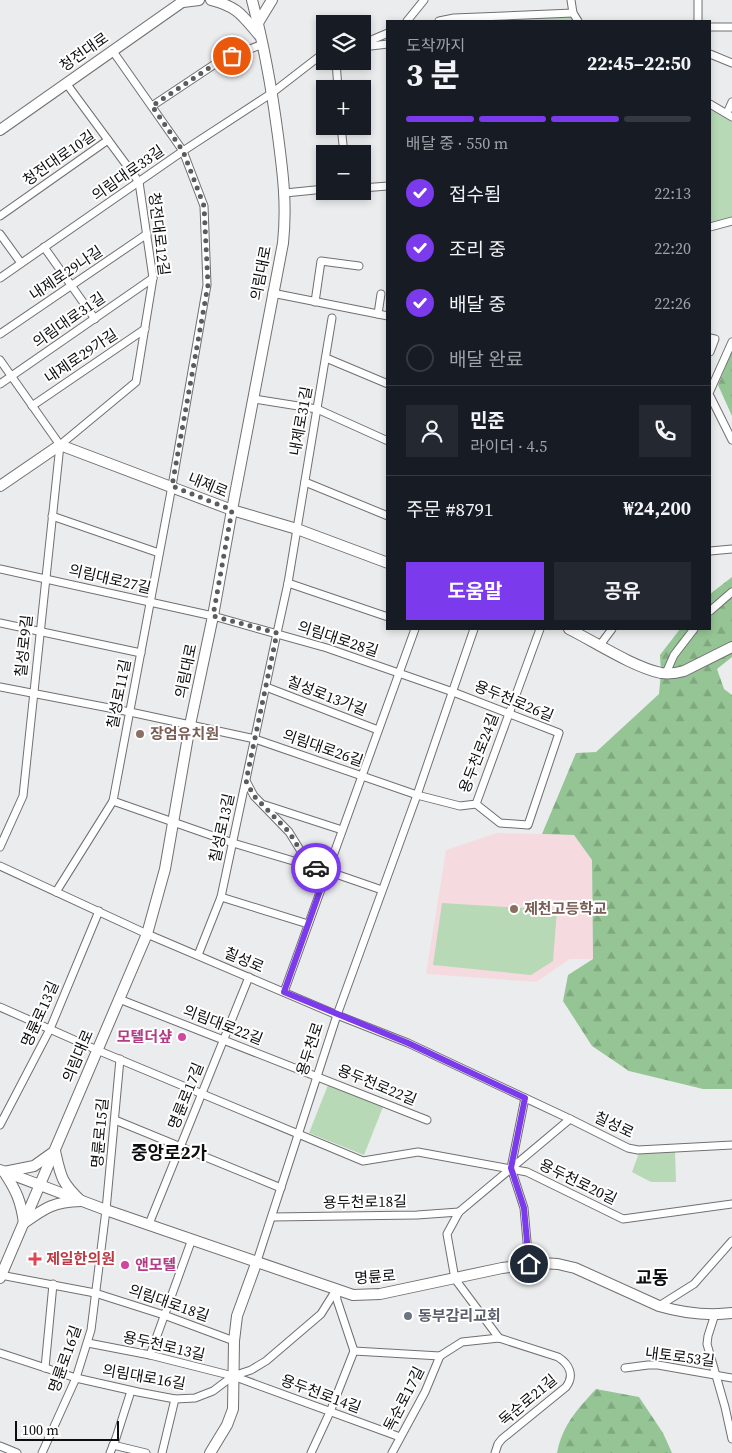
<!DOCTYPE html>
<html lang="ko">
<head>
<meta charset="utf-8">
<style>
	body { margin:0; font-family:"Source Serif 4","Noto Sans KR",serif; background:#242831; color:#f1f3f6; height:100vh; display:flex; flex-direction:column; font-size:19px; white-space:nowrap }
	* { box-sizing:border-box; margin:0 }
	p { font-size:16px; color:#9ea1a6 }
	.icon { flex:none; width:28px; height:28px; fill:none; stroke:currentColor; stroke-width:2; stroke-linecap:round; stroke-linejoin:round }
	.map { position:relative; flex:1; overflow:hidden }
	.drawer { position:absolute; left:386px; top:20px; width:325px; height:610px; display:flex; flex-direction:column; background:#171b24; border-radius:0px; box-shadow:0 2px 8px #0003 }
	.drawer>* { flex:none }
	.tools { position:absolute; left:316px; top:15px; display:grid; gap:10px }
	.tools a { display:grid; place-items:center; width:55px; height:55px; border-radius:0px; background:#171b24; box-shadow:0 2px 8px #0003; font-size:25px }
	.scale { position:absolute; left:15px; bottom:12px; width:104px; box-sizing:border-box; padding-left:5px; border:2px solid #0e0e0f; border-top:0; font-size:14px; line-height:18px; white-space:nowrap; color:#0e0e0f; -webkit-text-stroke:4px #fff; paint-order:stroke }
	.pin { position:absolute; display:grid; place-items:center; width:42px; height:42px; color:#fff; margin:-21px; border:2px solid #fff; border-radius:50%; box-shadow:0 1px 5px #0007 }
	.courier { position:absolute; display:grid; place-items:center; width:50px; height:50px; margin:-25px; border:4px solid #7c3aed; border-radius:50%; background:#fff; color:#222; box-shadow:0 1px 6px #0007 }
	.head em { font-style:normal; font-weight:700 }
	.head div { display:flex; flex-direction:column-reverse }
	.head { display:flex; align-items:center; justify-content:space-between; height:85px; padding:0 20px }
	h1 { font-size:32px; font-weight:700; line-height:38px }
	.bar { display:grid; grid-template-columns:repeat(4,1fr); gap:8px 5px; align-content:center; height:60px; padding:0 20px }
	.bar i { height:6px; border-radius:4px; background:#363941 }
	.bar .active { background:#7c3aed }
	.bar p { grid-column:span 4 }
	.line { display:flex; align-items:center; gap:12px; padding:0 20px; border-top:1px solid #363941 }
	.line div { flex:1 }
	.round { display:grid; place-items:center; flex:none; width:52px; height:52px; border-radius:0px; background:#242831 }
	ol { padding:0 20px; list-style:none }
	li { display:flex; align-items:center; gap:15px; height:55px }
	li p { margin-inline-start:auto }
	li .icon { padding:5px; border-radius:50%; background:#7c3aed; color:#fff; stroke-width:4 }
	li:last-child { color:#9ea1a6 }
	li i { width:28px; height:28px; border:2px solid #363941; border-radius:50% }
	.button { display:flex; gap:10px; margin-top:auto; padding:10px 20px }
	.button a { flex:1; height:58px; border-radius:0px; background:#7c3aed; color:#fff; font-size:20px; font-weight:700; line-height:58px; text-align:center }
	.button a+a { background:#242831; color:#f1f3f6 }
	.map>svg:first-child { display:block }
	.education { fill:#f5dbdf }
	.forest { fill:url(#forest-firs) }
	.park { fill:#b7d9b5 }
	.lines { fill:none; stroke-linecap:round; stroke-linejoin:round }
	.street-casing { stroke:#707072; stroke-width:9 }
	.secondary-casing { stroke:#707072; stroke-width:12 }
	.street { stroke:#fff; stroke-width:7 }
	.secondary { stroke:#fff; stroke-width:10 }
	.done { stroke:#5b5c5d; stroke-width:5; stroke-dasharray:0 9 }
	.route { stroke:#7c3aed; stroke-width:6 }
	.education-dot { fill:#8d6e63; stroke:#fff; stroke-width:2 }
	.hotel-dot { fill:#d1479c; stroke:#fff; stroke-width:2 }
	.health-dot { fill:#e0444e; stroke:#fff; stroke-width:2 }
	.worship-dot { fill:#6b7280; stroke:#fff; stroke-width:2 }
	.labels { text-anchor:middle; stroke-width:4; stroke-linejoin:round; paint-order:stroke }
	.street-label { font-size:15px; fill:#0e0e0f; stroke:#fff }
	.education-label { font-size:15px; font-weight:bold; fill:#785e54; stroke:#fff; text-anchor:start }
	.hotel-label { font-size:15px; font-weight:bold; fill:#b23c85; stroke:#fff; text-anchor:end }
	.health-label { font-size:15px; font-weight:bold; fill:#be3a42; stroke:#fff; text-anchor:start }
	.worship-label { font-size:15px; font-weight:bold; fill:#5b616d; stroke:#fff; text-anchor:start }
	.quarter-label { font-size:18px; font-weight:bold; fill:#0e0e0f; stroke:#fff }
</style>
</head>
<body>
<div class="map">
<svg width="732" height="1453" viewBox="0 0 732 1453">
	<defs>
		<pattern id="forest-firs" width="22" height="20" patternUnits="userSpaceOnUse" patternTransform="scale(1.25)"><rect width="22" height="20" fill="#96c595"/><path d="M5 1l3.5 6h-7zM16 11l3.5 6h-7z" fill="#80a87f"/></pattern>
	</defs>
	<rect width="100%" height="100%" fill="#ebecee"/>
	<polygon class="education" points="497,833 574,835 592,860 593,959 570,959 536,982 426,974 446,850"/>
	<g class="forest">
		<polygon points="732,352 732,416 718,385"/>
		<polygon points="732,577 732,657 717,669 724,689 732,695 732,1089 703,1089 629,1071 592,1046 563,1001 568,975 593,959 592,860 574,835 542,834 576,753 596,752 659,694 661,673 660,655 680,629 710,629 710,594"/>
		<path d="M 596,1389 L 639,1397 L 663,1433 L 672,1453 L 557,1453 C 563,1424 577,1410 596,1389 Z"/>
	</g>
	<g class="park">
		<polygon points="572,16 575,21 452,21"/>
		<polygon points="710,106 730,118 732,122 732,219 710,224"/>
		<polygon points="442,903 557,910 553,961 531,975 433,965"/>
		<polygon points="328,1085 383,1107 364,1155 309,1133"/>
		<polygon points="675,1151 676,1182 651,1182 632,1172 639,1153"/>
	</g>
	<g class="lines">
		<g class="street-casing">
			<g id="street">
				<polyline points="571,0 573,13 578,21"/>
				<polyline points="407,21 424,0"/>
				<polyline points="439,21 454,18 573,13"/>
				<polyline points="698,21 698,0"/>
				<polyline points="710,27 732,27"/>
				<polyline points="362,44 388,33"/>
				<polyline points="362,47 388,44"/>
				<polyline points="710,54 732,63"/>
				<polyline points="336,61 338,89"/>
				<polyline points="710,104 732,117"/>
				<polyline points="152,106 221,60 263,44"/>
				<polyline points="727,113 732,102"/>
				<polyline points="341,126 344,154"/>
				<polyline points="362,188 388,186"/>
				<polyline points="285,193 325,189"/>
				<polyline points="0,216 108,140"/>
				<polyline points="710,227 732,221"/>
				<polyline points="0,234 21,263"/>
				<polyline points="44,247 95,319"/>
				<polyline points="0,278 183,151 272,93 325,52"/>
				<polyline points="272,293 388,316"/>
				<polyline points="315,302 321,261 359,266"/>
				<polyline points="378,314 381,294"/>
				<polyline points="0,334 147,234"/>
				<polyline points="710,338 715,339 710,352"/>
				<polyline points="326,358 388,384"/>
				<polyline points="0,360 60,445"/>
				<polyline points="0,384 153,278"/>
				<polyline points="710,391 732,342"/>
				<polyline points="710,396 732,440"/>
				<polyline points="254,399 317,409 388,441"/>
				<polyline points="32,406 145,329"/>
				<polyline points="60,445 136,382 153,278 139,182 66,83"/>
				<polyline points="305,482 388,516"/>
				<polyline points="52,516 159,553"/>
				<polyline points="710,551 732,549"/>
				<polyline points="0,569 213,616 327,648 453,692 559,733 528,825 500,823 476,804"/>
				<polyline points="288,583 388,617"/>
				<polyline points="710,611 732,592"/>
				<polyline points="0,623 141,653"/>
				<polyline points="600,645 612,629"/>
				<polyline points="666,673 674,655 694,629"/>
				<polyline points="0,687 130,712 255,739 417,795 460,806 476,804 540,629"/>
				<polyline points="266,687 378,730"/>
				<polyline points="246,781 254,796 289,832 310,866"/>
				<polyline points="113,801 233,843 327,871 382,890"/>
				<polyline points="265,805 342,830"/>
				<polyline points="0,847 23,796 60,445"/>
				<polyline points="0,866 147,934 337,1015 408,1043 570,1119 628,1148 638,1150 732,1145"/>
				<polyline points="56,892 113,801 172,486 207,285 204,206 183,151 112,50"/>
				<polyline points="221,897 308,924"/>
				<polyline points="198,955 221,897 277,633 288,583 332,318"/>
				<polyline points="284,992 415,629"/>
				<polyline points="119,999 427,1120"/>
				<polyline points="0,1007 97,1050 363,1161 418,1152 527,1172 623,1219 732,1204"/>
				<polyline points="525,1098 511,1168 524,1208 529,1264"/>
				<polyline points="115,1120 281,1188"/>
				<polyline points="0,1125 50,1029 99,911"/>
				<polyline points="272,1217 417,1215 459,1212"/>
				<polyline points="149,1224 249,977"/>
				<polyline points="257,1261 337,1015 417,795 474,629"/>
				<polyline points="0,1275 95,1293 164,1315 234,1341"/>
				<polyline points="659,1306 694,1284 732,1241"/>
				<polyline points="715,1314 708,1336 707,1344 725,1407 732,1439"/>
				<polyline points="499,1338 455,1279 447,1234 459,1212 570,1119"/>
				<polyline points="88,1343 150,1355 233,1376 400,1437"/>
				<path d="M 354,1351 L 440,1356 L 462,1342 L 499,1338 L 558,1357 C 569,1364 575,1375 566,1387 L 502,1439 L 498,1444 L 495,1453"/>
				<polyline points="0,1353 76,1378 138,1392 175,1399 195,1398 213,1391 233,1376 251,1370 266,1361 321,1314 336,1290"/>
				<polyline points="150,1355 192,1239"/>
				<polyline points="45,1368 53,1284"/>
				<polyline points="625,1368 648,1365 658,1365 732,1378"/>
				<polyline points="113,1445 146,1453"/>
				<polyline points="0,1446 17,1453"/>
				<polyline points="42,1453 76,1378 91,1330 106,1210 120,1059"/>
				<polyline points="110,1453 116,1438 131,1391"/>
				<polyline points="162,1453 175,1399"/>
				<polyline points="311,1453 330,1412 354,1351 337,1300 336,1290"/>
				<polyline points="392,1453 425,1392 440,1356"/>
			</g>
		</g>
		<g class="secondary-casing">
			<g id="secondary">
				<path d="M 211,0 C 238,7 242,15 259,35"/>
				<polyline points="183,2 199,0"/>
				<polyline points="258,23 272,0"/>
				<polyline points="0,130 185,0"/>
				<polyline points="0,486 60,445 232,510 297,529 388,563"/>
				<path d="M 569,629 C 595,642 633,667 661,673 C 669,674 677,673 684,671 L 732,647"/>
				<path d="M 55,1151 C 61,1177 61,1182 81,1201 C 54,1202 46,1207 24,1223 C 21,1201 16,1190 4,1172 L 34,1166 Z"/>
				<path d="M 0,1170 L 106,1210 L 353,1295 L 380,1294 L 502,1268 L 540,1263 L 558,1264 L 575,1268 L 659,1306 C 683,1313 707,1316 732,1313"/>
				<path d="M 0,1278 L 147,934 L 165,869 L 190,725 L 213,616 L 232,510 L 283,243 C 287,205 283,174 278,136 C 272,90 264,45 252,0"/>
				<polyline points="210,1453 227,1425 233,1409 234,1341 237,1316 257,1261"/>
			</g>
		</g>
		<use href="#street" class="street"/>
		<use href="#secondary" class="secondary"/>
	</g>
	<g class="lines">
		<polyline class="done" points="232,56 221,60 152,106 183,151 204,206 208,285 172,486 232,510 213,616 277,633 246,781 254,796 289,832 310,866 316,868"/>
		<polyline class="route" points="316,868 327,871 284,992 408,1043 525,1098 511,1168 524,1208 529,1264"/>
	</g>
	<g class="education-dot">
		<circle cx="140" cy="734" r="5"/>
		<circle cx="514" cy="909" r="5"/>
	</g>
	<g class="hotel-dot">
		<circle cx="182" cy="1037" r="5"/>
		<circle cx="125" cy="1265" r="5"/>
	</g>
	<path class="health-dot" d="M32.5 1251.5h5v5h5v5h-5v5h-5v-5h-5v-5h5z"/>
	<circle class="worship-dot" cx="408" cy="1316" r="5"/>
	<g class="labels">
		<g class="street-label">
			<text transform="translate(84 52) rotate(-35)" y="5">청전대로</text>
			<text transform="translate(59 158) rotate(-35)" y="5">청전대로10길</text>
			<text transform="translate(128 173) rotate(-35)" y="5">의림대로33길</text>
			<text transform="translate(159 234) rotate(83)" y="5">청전대로12길</text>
			<text transform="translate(66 273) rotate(-34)" y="5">내제로29나길</text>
			<text transform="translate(261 273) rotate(-79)" y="5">의림대로</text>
			<text transform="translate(69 320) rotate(-35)" y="5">의림대로31길</text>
			<text transform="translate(81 356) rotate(-34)" y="5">내제로29가길</text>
			<text transform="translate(301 421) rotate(-80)" y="5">내제로31길</text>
			<text transform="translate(208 485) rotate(22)" y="5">내제로</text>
			<text transform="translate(110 579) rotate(13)" y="5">의림대로27길</text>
			<text transform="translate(338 639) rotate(18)" y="5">의림대로28길</text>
			<text transform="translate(24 646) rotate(-84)" y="5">칠성로9길</text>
			<text transform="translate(186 671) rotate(-78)" y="5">의림대로</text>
			<text transform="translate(119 694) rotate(-79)" y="5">칠성로11길</text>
			<text transform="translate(327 696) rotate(21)" y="5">칠성로13가길</text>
			<text transform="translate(514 701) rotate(22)" y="5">용두천로26길</text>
			<text transform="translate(323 748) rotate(19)" y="5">의림대로26길</text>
			<text transform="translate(479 753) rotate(-69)" y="5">용두천로24길</text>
			<text transform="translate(222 828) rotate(-78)" y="5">칠성로13길</text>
			<text transform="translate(244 960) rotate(23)" y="5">칠성로</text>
			<text transform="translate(40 1014) rotate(-66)" y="5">명륜로13길</text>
			<text transform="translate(223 1025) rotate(21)" y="5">의림대로22길</text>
			<text transform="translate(310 1049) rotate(-72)" y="5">용두천로</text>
			<text transform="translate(78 1056) rotate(-67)" y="5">의림대로</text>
			<text transform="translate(377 1085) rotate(22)" y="5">용두천로22길</text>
			<text transform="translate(186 1096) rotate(-68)" y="5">명륜로17길</text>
			<text transform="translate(614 1125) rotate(25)" y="5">칠성로</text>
			<text transform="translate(100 1133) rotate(-85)" y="5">명륜로15길</text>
			<text transform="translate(578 1182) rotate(26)" y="5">용두천로20길</text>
			<text transform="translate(365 1202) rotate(-1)" y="5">용두천로18길</text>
			<text transform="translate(375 1277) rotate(-4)" y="5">명륜로</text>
			<text transform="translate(169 1303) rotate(19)" y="5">의림대로18길</text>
			<text transform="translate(164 1346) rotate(13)" y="5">용두천로13길</text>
			<text transform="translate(680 1357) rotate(7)" y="5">내토로53길</text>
			<text transform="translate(65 1359) rotate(-71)" y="5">명륜로16길</text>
			<text transform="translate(144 1377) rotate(10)" y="5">의림대로16길</text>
			<text transform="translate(321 1394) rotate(20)" y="5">용두천로14길</text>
			<text transform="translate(404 1399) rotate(-63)" y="5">독순로17길</text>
			<text transform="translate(528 1400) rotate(-40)" y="5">독순로21길</text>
		</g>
		<g class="education-label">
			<text x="150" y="739">장엄유치원</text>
			<text x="524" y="914">제천고등학교</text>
		</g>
		<g class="hotel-label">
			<text x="172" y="1042">모텔더샾</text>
			<text x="135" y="1270" text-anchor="start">앤모텔</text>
		</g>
		<g class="health-label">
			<text x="46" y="1264">제일한의원</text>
		</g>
		<g class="worship-label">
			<text x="418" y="1321">동부감리교회</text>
		</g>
		<g class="quarter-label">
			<text x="169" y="1159">중앙로2가</text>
			<text x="652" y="1284">교동</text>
		</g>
	</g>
</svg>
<div class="tools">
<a><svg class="icon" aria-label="layers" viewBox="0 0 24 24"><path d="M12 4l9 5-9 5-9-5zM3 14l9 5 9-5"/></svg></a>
<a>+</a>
<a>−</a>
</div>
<div class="scale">100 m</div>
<div class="pin" style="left:232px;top:56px;background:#ea580c"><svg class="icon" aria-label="bag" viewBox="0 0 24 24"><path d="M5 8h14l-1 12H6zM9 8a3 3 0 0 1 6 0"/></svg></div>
<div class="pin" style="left:529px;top:1264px;background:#1f2937"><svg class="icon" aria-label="home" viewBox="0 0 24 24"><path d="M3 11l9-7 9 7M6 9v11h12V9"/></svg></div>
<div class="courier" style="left:316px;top:868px"><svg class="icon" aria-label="car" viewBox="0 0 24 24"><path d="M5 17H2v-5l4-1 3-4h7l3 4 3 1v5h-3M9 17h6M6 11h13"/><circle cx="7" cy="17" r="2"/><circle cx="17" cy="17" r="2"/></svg></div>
<section class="drawer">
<div class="head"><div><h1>3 분</h1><p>도착까지</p></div><em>22:45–22:50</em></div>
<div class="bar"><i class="active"></i><i class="active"></i><i class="active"></i><i></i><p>배달 중 · 550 m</p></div>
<ol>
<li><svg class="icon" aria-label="check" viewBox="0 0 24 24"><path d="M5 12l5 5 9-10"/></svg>접수됨<p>22:13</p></li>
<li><svg class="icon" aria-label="check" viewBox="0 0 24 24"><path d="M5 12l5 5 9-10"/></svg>조리 중<p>22:20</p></li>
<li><svg class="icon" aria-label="check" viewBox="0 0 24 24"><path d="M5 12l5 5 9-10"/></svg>배달 중<p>22:26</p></li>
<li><i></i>배달 완료</li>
</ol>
<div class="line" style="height:90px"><a class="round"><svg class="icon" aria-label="person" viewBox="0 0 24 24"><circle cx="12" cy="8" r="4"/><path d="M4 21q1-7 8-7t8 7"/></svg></a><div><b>민준</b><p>라이더 · 4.5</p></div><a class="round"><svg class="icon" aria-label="phone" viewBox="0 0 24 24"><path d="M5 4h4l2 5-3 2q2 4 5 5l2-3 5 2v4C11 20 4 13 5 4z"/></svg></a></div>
<div class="line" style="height:65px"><div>주문 #8791</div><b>₩24,200</b></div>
<div class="button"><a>도움말</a><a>공유</a></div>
</section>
</div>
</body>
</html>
